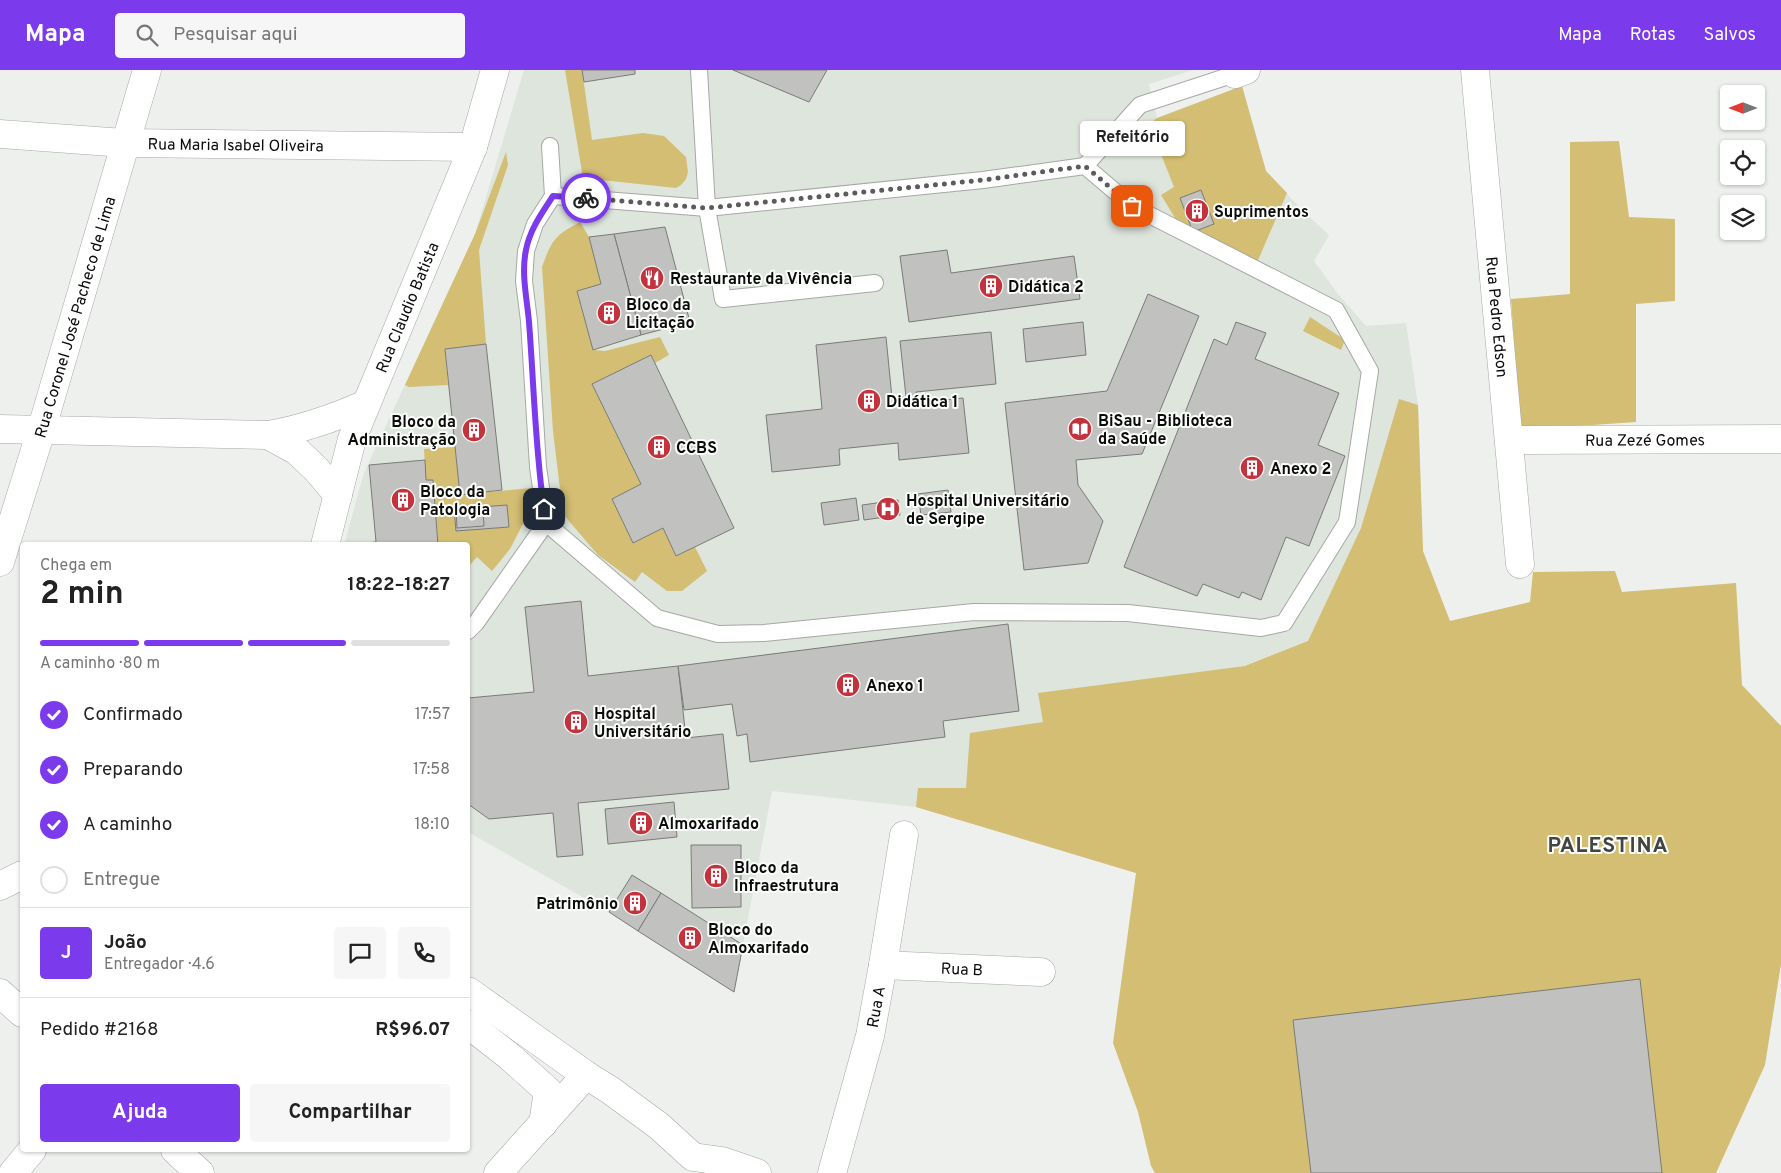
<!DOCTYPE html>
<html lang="pt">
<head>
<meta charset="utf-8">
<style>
	body { margin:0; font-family:Overpass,sans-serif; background:#f6f6f6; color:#222; height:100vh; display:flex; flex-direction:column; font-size:19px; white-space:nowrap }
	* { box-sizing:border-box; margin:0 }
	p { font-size:16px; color:#767676 }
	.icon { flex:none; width:28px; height:28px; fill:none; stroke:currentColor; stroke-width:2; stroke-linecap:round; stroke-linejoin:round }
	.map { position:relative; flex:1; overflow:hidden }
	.side { position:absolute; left:20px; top:472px; width:450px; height:610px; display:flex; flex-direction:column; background:#fff; border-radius:5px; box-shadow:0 1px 4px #0004 }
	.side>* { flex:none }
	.needle { width:32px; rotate:270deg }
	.fabs { position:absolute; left:1720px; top:15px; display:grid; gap:10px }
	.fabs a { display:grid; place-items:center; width:45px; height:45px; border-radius:5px; background:#fff; box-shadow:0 1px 4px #0004; font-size:25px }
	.pin { position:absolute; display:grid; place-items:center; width:42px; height:42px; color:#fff; margin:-21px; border-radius:10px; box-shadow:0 2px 8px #0006 }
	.courier { position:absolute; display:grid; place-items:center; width:50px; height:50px; margin:-25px; border:4px solid #7c3aed; border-radius:50%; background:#fff; color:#222; box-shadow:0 1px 6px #0007 }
	.bubble { position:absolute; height:35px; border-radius:5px; background:#fff; box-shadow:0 1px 4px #0004; font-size:16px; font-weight:700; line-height:35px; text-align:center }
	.summary em { font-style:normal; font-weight:700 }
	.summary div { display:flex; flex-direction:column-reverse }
	.summary { display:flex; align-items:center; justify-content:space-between; height:85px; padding:0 20px }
	h1 { font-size:32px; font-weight:700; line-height:38px }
	.bar { display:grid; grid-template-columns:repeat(4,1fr); gap:8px 5px; align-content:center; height:60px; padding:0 20px }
	.bar i { height:6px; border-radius:4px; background:#e0e0e0 }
	.bar .active { background:#7c3aed }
	.bar p { grid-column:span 4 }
	.line { display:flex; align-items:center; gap:12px; padding:0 20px; border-top:1px solid #e0e0e0 }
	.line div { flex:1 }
	.round { display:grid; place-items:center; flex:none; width:52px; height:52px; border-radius:5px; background:#f6f6f6 }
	ol { padding:0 20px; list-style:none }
	li { display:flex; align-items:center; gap:15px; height:55px }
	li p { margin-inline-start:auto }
	li .icon { padding:5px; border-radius:50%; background:#7c3aed; color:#fff; stroke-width:4 }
	li:last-child { color:#767676 }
	li i { width:28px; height:28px; border:2px solid #e0e0e0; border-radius:50% }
	.button { display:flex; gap:10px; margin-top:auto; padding:10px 20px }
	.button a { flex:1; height:58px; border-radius:5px; background:#7c3aed; color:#fff; font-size:20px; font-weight:700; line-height:58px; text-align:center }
	.button a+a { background:#f6f6f6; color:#222 }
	header { display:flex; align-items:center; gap:30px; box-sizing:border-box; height:70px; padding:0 25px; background:#7c3aed; color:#fff }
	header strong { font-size:24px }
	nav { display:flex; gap:28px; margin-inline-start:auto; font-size:18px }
	.search { width:350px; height:45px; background:#f6f6f6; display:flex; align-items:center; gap:12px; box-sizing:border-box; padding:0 18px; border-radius:5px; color:#767676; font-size:19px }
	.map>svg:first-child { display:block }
	.built { fill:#dde5dc }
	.green { fill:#d3be73 }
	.building { fill:#c1c2bf; stroke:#7a7b78 }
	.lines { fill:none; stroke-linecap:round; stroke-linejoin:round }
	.service-casing { stroke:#a6a8a5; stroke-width:18 }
	.minor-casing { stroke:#a6a8a5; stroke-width:29 }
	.secondary-casing { stroke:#a6a8a5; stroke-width:29 }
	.service { stroke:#fff; stroke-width:16 }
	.minor { stroke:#fff; stroke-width:28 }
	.secondary { stroke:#fff; stroke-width:28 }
	.done { stroke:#5a5b5a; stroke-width:5; stroke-dasharray:0 9 }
	.route { stroke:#7c3aed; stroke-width:6 }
	.labels { text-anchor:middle; stroke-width:4; stroke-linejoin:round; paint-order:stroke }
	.street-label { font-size:16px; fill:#0b0b0b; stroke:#fbfdfa }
	.poi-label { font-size:16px; font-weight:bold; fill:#0b0b0b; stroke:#fbfdfa; text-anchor:start }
	.district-label { font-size:21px; font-weight:bold; letter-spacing:1px; fill:#434543; stroke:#fbfdfa }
</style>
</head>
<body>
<header>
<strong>Mapa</strong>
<div class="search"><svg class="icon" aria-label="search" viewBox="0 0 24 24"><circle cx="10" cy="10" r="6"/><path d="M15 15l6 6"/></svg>Pesquisar aqui</div>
<nav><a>Mapa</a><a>Rotas</a><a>Salvos</a></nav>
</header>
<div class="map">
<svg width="1781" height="1103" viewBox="0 0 1781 1103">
	<rect width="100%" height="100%" fill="#edf0ed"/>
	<polygon class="built" points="524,0 1193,0 1149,14 1157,48 1242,16 1266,101 1302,140 1329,165 1314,191 1338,224 1366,256 1406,253 1418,335 1423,481 1449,551 1136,803 916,737 772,721 734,922 609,842 468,762 468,475 344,475 364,403 475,164"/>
	<g class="green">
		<polygon points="565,0 582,0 592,70 643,63 664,66 686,87 688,102 686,109 681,115 676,118 583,108"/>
		<polygon points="1242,16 1266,101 1287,123 1256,195 1180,156 1161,125 1174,117 1149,54 1157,48"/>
		<polygon points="1619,71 1629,147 1675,149 1675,231 1636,234 1636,352 1520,360 1511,229 1570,224 1570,72"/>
		<polygon points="506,82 508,95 479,180 486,274 445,279 448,315 409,317 405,315 475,164"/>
		<path d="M 580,152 L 589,167 L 601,214 L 577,221 L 593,280 L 605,281 L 660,267 L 669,285 L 655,293 L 651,285 L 592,314 L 641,414 L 612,429 L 633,472 L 663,458 L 676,486 L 695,477 L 707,501 L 682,521 L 667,521 L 642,502 L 635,512 L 598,485 L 563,444 L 553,361 L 542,197 C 552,170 554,166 580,152 Z"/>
		<polygon points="1310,247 1345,270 1341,280 1303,261"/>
		<polygon points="1399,329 1418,335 1423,481 1450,551 1530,532 1533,502 1615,501 1622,522 1736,513 1742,615 1781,656 1781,894 1765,995 1716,1103 1155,1103 1151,1096 1138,1042 1113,973 1136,803 916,737 918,718 966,718 970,663 1043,652 1038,623 1245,596 1308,571 1361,458"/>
		<polygon points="455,377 460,425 531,418 530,440 510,479 492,501 477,487 468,497 468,475 438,475 433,410 426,410 424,379"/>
	</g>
	<g class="building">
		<polygon points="582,0 635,0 635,4 584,12"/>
		<polygon points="733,0 827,0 809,32"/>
		<polygon points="1201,120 1214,154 1193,162 1180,128"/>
		<polygon points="665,157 690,252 641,265 614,164"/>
		<polygon points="614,164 641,265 593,280 577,221 601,214 589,167"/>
		<polygon points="947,180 951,203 1074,186 1080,229 909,252 900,186"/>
		<polygon points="1148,224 1199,246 1142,384 1076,390 1078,415 1103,451 1088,493 1024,500 1005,333 1107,321"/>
		<polygon points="1083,252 1086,285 1026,292 1023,259"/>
		<polygon points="1236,252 1266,263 1255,289 1339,323 1318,375 1345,386 1309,476 1286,467 1261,530 1242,522 1239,528 1203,514 1197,526 1124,497 1214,269 1227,275"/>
		<polygon points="991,262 996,314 916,322 917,333 963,328 969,383 899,390 898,373 839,379 840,395 772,402 766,345 822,339 816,275 886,267 892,328 906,327 900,271"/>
		<polygon points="486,274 502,420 460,425 445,279"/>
		<polygon points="651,285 734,458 676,486 663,458 633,473 612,429 641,414 592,314"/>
		<polygon points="425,390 426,410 433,410 438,475 366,475 366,473 376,472 369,395"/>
		<polygon points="948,420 951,442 921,445 918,424"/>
		<polygon points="856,428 859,450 824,455 821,433"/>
		<polygon points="898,430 900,445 864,450 862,435"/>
		<polygon points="507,435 509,457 456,461 454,439"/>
		<polygon points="483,439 484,456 457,458 456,441"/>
		<polygon points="581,531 588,606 678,596 686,668 723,664 729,719 578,733 583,785 557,787 553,743 489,749 468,734 468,628 534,622 525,537"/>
		<polygon points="1008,554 1019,641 943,651 945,667 750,692 747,664 737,666 732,634 684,640 678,596"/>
		<polygon points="674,732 677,767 608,774 605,739"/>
		<polygon points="691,775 741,775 741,837 692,838"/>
		<polygon points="632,805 661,823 638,861 609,842"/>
		<polygon points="661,823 743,875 734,922 638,861"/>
		<polygon points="1640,909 1662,1103 1311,1103 1293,950"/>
	</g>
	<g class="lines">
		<g class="service-casing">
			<g id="service">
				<polyline points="699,0 707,138 723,229 875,213"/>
				<polyline points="550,76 553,126 535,154 526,181 524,211 529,251 538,397 546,453 657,548 718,564 764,563 974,542 1128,543 1261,558 1284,553 1347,452 1370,301 1336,240 1132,136 1085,96"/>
				<polyline points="1085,96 1140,35 1235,4"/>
				<polyline points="553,126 707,138 983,110 1085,96"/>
				<polyline points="468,561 476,553 546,453"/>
			</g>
		</g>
		<g class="minor-casing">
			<g id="minor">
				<path id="s1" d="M 1475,0 L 1520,494"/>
				<polyline points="1235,4 1246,0"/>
				<path id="s2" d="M 0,64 L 124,73 L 473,77"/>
				<path d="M 0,359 L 268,365 C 304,359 334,348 366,334"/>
				<polyline points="268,365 297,381 316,399 338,425"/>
				<path id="s3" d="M 1509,370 L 1781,369"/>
				<path id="s4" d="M 0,492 L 41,361 L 147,0"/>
				<path id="s5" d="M 883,895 L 1041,902"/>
				<polyline points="468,921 586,1005 610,1020 659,1056 693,1087 722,1091 757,1103"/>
				<polyline points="468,954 509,986 548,1021 543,1054"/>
				<polyline points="13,1103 32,1080"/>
				<polyline points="498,1103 586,1005"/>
				<path id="s6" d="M 832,1103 L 870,966 L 883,895 L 904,765"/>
			</g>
		</g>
		<g class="secondary-casing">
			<g id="secondary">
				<path id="s7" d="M 325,475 L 352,369 L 473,77 L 495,0"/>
				<polyline points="0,816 22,805"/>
				<polyline points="0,923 22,943"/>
				<polyline points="175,1080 200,1103"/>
			</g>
		</g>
		<use href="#service" class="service"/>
		<use href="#minor" class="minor"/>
		<use href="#secondary" class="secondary"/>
	</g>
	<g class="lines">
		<polyline class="done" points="586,128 707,138 983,110 1085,96 1132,136"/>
		<path class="route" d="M 544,439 C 535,377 534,315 529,252 C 527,229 521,203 526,180 C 530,159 542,143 553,126 L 586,128"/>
	</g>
	<defs>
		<g id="building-disc" transform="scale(1.25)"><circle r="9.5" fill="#c3333e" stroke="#fbfdfa"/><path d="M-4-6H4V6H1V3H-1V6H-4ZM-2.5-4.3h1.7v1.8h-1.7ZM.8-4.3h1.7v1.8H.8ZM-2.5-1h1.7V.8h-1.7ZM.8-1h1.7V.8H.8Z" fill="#fff"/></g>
		<g id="restaurant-disc" transform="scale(1.25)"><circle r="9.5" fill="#c3333e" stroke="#fbfdfa"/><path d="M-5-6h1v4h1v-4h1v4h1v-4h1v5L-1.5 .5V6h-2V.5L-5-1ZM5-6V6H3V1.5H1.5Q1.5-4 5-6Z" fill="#fff"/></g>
		<g id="library-disc" transform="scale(1.25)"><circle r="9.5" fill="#c3333e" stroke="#fbfdfa"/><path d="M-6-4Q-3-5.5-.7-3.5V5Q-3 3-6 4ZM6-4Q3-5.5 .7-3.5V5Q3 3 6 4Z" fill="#fff"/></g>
		<g id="hospital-disc" transform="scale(1.25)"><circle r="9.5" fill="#c3333e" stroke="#fbfdfa"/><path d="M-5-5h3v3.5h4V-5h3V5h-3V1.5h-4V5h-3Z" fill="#fff"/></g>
	</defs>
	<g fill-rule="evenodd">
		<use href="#building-disc" x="1197" y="141"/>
		<use href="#restaurant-disc" x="652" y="208"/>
		<use href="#building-disc" x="991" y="216"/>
		<use href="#building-disc" x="609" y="243"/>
		<use href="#building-disc" x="869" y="331"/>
		<use href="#library-disc" x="1080" y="359"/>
		<use href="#building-disc" x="474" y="360"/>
		<use href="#building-disc" x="659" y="377"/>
		<use href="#building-disc" x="1252" y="398"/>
		<use href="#building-disc" x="403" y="430"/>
		<use href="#hospital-disc" x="888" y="439"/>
		<use href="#building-disc" x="848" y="615"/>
		<use href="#building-disc" x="576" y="652"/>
		<use href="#building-disc" x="641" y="753"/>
		<use href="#building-disc" x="716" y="806"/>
		<use href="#building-disc" x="635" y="833"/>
		<use href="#building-disc" x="690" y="868"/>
	</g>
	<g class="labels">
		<g class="street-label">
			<text dy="6" stroke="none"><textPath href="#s2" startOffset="236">Rua Maria Isabel Oliveira</textPath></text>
			<text dy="6" stroke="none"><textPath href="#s7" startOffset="252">Rua Claudio Batista</textPath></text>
			<text dy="6" stroke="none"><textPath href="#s4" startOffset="256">Rua Coronel José Pacheco de Lima</textPath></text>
			<text dy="6" stroke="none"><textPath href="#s1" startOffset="248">Rua Pedro Edson</textPath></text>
			<text dy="6" stroke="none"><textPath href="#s3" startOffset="136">Rua Zezé Gomes</textPath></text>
			<text dy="6" stroke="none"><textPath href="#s5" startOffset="79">Rua B</textPath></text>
			<text dy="6" stroke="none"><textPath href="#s6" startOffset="172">Rua A</textPath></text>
		</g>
		<g class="poi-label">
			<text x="1214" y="147">Suprimentos</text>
			<text x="670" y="214">Restaurante da Vivência</text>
			<text x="1008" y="222">Didática 2</text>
			<text x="626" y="240">Bloco da<tspan x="626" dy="18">Licitação</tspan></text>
			<text x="886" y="337">Didática 1</text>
			<text x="1098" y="356">BiSau - Biblioteca<tspan x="1098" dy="18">da Saúde</tspan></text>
			<text x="456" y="357" text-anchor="end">Bloco da<tspan x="456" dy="18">Administração</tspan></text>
			<text x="676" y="383">CCBS</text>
			<text x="1270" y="404">Anexo 2</text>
			<text x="420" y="427">Bloco da<tspan x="420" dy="18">Patologia</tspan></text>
			<text x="906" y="436">Hospital Universitário<tspan x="906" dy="18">de Sergipe</tspan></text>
			<text x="866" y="621">Anexo 1</text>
			<text x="594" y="649">Hospital<tspan x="594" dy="18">Universitário</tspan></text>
			<text x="658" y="759">Almoxarifado</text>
			<text x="734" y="803">Bloco da<tspan x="734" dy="18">Infraestrutura</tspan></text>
			<text x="618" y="839" text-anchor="end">Patrimônio</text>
			<text x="708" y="865">Bloco do<tspan x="708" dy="18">Almoxarifado</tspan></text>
		</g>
		<g class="district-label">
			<text x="1608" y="782">PALESTINA</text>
		</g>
	</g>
</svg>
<div class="fabs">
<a><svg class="needle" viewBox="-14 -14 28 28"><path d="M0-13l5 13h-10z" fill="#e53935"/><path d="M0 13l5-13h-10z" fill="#767676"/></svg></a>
<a><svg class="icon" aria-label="locate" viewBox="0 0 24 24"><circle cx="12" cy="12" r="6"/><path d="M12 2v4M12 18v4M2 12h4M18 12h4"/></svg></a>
<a><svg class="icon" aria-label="layers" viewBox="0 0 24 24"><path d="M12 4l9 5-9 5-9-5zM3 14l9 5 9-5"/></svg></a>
</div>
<div class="pin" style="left:1132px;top:136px;background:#ea580c"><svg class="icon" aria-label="bag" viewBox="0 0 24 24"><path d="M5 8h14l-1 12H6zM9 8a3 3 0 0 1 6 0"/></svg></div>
<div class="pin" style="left:544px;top:439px;background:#1f2937"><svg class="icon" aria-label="home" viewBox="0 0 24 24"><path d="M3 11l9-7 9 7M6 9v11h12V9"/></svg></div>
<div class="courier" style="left:586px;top:128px"><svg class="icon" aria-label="bike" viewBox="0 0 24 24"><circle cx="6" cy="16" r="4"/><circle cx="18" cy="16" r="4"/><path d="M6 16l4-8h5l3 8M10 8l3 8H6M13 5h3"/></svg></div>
<div class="bubble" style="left:1080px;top:51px;width:105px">Refeitório</div>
<section class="side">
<div class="summary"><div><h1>2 min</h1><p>Chega em</p></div><em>18:22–18:27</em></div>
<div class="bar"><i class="active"></i><i class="active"></i><i class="active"></i><i></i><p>A caminho · 80 m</p></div>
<ol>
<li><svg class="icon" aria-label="check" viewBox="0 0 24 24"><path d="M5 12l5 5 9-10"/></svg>Confirmado<p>17:57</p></li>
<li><svg class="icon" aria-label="check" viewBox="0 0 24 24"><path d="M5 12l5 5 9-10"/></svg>Preparando<p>17:58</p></li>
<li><svg class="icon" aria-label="check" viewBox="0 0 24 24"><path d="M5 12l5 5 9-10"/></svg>A caminho<p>18:10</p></li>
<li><i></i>Entregue</li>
</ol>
<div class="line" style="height:90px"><b class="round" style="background:#7c3aed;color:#fff">J</b><div><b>João</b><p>Entregador · 4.6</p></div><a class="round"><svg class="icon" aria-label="chat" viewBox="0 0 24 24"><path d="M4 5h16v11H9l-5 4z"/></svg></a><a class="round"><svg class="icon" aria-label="phone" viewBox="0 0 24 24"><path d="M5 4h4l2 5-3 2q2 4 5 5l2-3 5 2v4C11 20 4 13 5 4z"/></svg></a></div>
<div class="line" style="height:65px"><div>Pedido #2168</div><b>R$96.07</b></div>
<div class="button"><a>Ajuda</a><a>Compartilhar</a></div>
</section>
</div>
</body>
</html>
